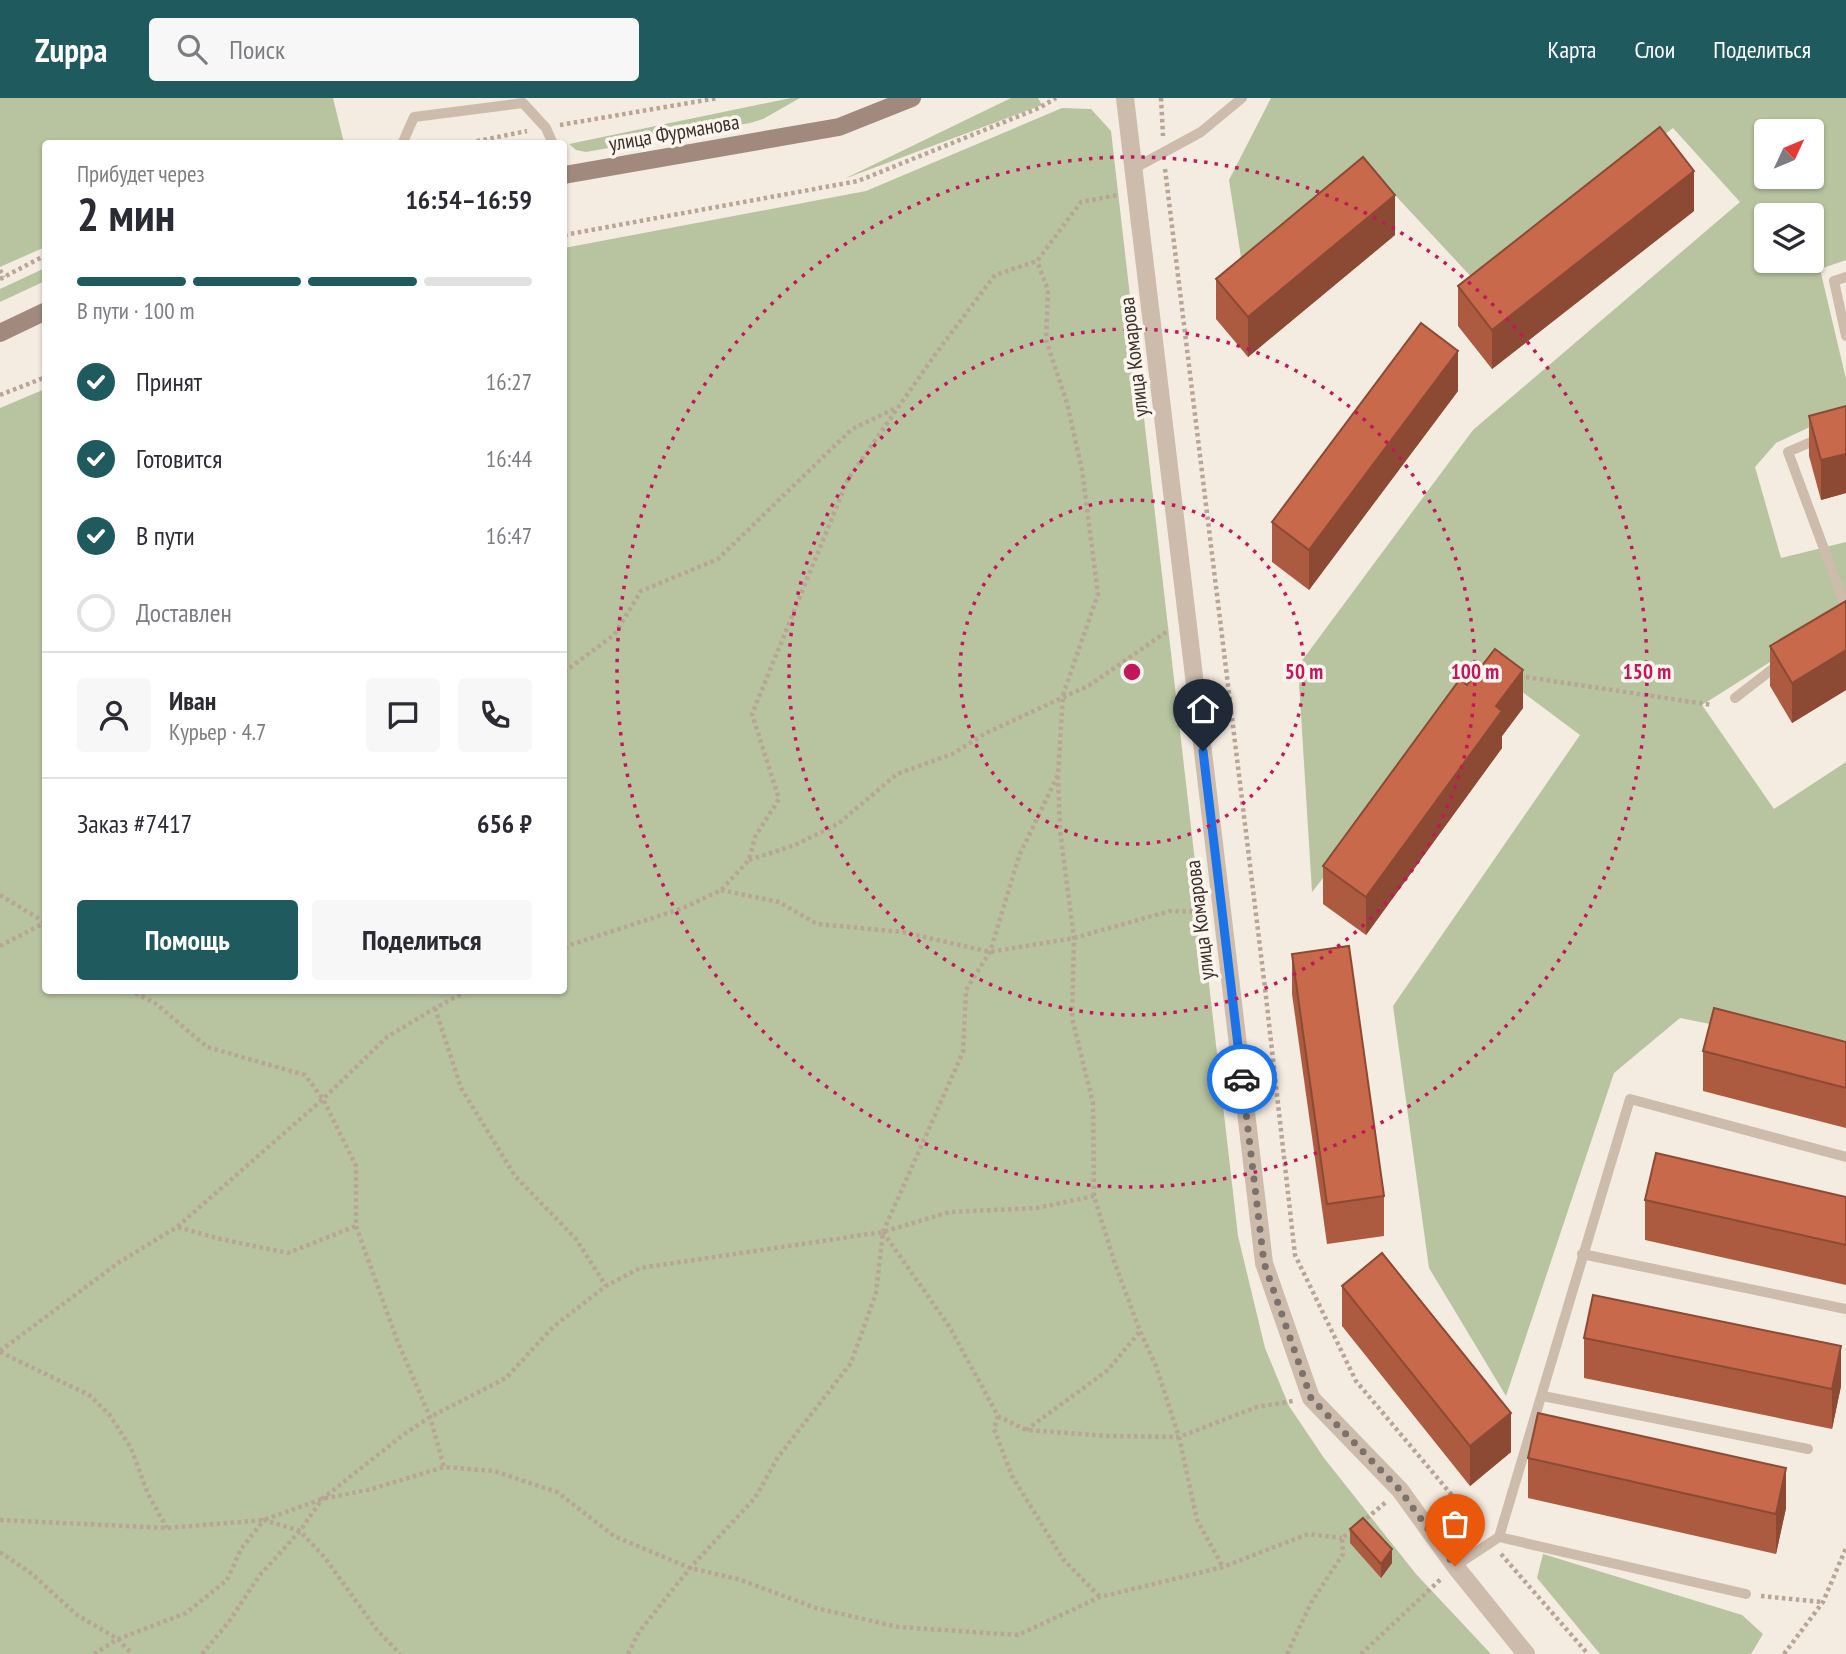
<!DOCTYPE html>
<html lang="ru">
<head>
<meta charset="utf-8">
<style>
	body { margin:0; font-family:"PT Sans Narrow",sans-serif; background:#f7f7f7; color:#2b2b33; height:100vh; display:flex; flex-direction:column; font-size:26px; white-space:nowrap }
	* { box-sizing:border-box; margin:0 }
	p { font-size:23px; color:#7c7c81 }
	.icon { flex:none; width:38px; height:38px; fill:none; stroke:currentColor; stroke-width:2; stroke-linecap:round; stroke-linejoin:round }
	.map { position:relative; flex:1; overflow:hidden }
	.panel { position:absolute; left:42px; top:42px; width:525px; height:854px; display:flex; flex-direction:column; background:#fff; border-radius:7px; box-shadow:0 2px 5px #0004 }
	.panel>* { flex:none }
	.needle { width:46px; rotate:46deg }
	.fabs { position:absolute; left:1754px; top:21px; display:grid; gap:14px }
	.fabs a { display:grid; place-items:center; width:70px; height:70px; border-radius:7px; background:#fff; box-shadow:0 2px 5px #0004; font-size:35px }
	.pin { position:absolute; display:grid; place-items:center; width:60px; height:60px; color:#fff; margin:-72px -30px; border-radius:50% 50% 50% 0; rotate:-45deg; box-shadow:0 0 7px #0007 }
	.pin .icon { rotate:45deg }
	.courier { position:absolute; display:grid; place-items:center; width:70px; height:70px; margin:-35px; border:5px solid #1a73e8; border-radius:50%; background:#fff; color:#222; box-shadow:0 2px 9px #0007 }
	.headline em { font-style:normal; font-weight:700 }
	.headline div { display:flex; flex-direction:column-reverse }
	.headline { display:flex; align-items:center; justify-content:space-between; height:119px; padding:0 35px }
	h1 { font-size:46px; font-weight:700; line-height:52px }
	.bar { display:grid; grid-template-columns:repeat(4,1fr); gap:10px 7px; align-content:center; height:84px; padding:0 35px }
	.bar i { height:9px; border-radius:5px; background:#e1e1e2 }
	.bar .selected { background:#1f5a5e }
	.bar p { grid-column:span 4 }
	.line { display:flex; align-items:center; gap:18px; padding:0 35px; border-top:2px solid #e1e1e2 }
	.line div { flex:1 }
	.round { display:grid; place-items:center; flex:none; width:74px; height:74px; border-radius:7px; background:#f7f7f7 }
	ol { padding:0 35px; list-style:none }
	li { display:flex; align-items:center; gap:21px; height:77px }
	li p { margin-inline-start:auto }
	li .icon { padding:7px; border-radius:50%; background:#1f5a5e; color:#fff; stroke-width:4 }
	li:last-child { color:#7c7c81 }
	li i { width:38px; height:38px; border:4px solid #e1e1e2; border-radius:50% }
	.cta { display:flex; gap:14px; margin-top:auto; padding:14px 35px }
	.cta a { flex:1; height:80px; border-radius:7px; background:#1f5a5e; color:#fff; font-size:28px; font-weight:700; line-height:80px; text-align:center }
	.cta a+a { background:#f7f7f7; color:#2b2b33 }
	header { display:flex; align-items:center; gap:42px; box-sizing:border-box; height:98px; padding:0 35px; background:#1f5a5e; color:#fff }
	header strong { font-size:33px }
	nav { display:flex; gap:38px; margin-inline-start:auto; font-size:24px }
	.search { width:490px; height:63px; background:#f7f7f7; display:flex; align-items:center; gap:18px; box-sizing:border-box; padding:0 24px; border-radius:7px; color:#7c7c81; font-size:26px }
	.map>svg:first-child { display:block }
	.green { fill:#b8c4a0; fill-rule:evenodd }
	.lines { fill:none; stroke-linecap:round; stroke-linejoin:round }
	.path { stroke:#b9a596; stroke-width:4.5; stroke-dasharray:3.5 3.5; stroke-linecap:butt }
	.service { stroke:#cdbbac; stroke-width:10 }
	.tertiary { stroke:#cdbbac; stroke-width:18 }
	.secondary { stroke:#a18a7d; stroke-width:18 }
	.wall { fill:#ac5a40 }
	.shaded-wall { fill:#8c4a34 }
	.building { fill:#c8694b; stroke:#8c4a34; stroke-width:2 }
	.done { stroke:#7c716b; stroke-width:7; stroke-dasharray:0 12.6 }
	.route { stroke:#1a73e8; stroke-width:9 }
	.ring { fill:none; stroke:#c2185b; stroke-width:3.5; stroke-dasharray:3.5 7 }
	.labels { text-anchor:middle; stroke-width:7; stroke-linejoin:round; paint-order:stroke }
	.street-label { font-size:21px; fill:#3b302b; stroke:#fbf5ee }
	.centre { fill:#c2185b; stroke:#fbf5ee; stroke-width:3.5 }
	.ring-label { font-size:21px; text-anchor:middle; font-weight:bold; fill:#c2185b; stroke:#fbf5ee; stroke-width:7; stroke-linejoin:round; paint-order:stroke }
</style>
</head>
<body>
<header>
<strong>Zuppa</strong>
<div class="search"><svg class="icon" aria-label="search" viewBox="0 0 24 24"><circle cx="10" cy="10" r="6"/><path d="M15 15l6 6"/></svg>Поиск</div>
<nav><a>Карта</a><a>Слои</a><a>Поделиться</a></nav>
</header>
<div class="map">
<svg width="1846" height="1556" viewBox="0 0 1846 1556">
	<rect width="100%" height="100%" fill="#f4ebe1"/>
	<g class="green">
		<polygon points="0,0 333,0 344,45 46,46 45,149 0,169"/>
		<polygon points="791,0 800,0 763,21 750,25 586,54 576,52 569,46"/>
		<polygon points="1011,0 1038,0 1042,7 844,81"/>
		<path d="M 1271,0 L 1846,0 L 1846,162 L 1820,171 L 1846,281 L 1846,312 L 1776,345 L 1755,369 L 1781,460 L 1846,444 L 1846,516 L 1702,607 L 1774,711 L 1846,664 L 1846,953 L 1680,920 L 1614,975 L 1506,1298 L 1429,1170 L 1393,908 L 1580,637 L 1490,570 L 1312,794 L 1298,568 L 1473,332 L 1740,104 L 1673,30 L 1558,117 L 1476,184 L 1367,67 L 1243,172 L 1229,82 ZM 1766,33 L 1811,33 L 1811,79 L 1766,79 ZM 1766,117 L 1811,117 L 1811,163 L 1766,163 Z"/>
		<polygon points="1062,10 1091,11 1111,33 1238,1138 1265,1250 1289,1308 1324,1360 1416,1476 1491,1556 0,1556 0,310 45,291 46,892 564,892 564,150 866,93"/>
		<polygon points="45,170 45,183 0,204 0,191"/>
		<polygon points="1543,1456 1742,1517 1763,1536 1751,1556 1600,1556 1537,1480"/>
	</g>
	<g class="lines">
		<g class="path">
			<polyline points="1161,0 1163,38"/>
			<polyline points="560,27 718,0"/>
			<polyline points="463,46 527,33"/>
			<polyline points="1165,71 1265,890 1295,1157 1356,1283 1482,1433"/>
			<polyline points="564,137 858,83 1039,10 1056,0"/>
			<polyline points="0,172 4,179"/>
			<polyline points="0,181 46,157"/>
			<polyline points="0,297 46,279"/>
			<polyline points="564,574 614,537 641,493 718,461 852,331 896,310"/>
			<polyline points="1519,578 1712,607"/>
			<polyline points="1058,678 1060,733 1074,840 1072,920 1093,1005 1094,1098 1114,1163 1140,1233 1156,1268 1179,1339 1197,1422 1223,1469"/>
			<polyline points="749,762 795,747 838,726 897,676 952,656 986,635 1090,587 1169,532"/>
			<polyline points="721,792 779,804 817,826 903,834 990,854 1074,840 1170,813 1204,814"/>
			<polyline points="0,797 46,825"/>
			<polyline points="0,848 46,824"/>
			<polyline points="564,849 683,810 721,792 749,762 755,739 779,701 752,616 848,381 937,254 995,177 1037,163 1081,104 1118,97"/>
			<polyline points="129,892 155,905 207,949 305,977 323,1001 356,1068 356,1128 397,1242 430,1319 444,1369"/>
			<polyline points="435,910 461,990 515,1078 576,1141 606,1188"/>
			<polyline points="178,1129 220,1141 288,1155 356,1128"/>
			<polyline points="883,1134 949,1228 998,1318 1026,1332 1108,1338 1179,1339 1257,1309 1293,1303"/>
			<polyline points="0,1253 118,1165 177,1129 323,1001 387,939 435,910 469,892"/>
			<polyline points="0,1254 89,1297 109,1316 131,1350 148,1396 167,1430"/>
			<polyline points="998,1318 994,1331 1012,1378 1063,1461 1100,1499"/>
			<polyline points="1026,1332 1108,1272 1140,1233"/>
			<polyline points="0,1422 167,1430 264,1422 322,1401 372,1391 444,1369 494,1373 557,1394 614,1438 690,1470 738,1481 816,1510 898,1529 1018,1537 1100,1499 1223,1469 1308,1436 1342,1440"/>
			<polyline points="1361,1425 1386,1404"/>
			<polyline points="0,1454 32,1476 77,1517 118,1541 132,1556"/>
			<polyline points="1501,1456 1588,1556"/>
			<polyline points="1761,1498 1822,1504"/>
			<polyline points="94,1556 118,1541 186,1515 227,1482 241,1451 264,1422 300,1433 325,1460 377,1532 400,1556"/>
			<polyline points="202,1556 228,1525 259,1478 300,1433 322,1401 403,1337 430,1319 506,1280 553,1229 606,1188 640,1170 883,1134 950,1114 1037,1110 1094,1098"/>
			<polyline points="628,1556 639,1534 690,1470 755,1400 778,1359 851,1265 876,1195 883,1134 963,954 966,892 990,854 1019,758 1058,677 1063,597 1098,496 1082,372 1067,305 1046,242 1048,192 1037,163"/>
			<polyline points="1287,1556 1311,1505 1343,1456 1342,1440 1354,1431"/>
			<polyline points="1361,1556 1442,1480"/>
			<polyline points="1784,1556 1823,1504 1846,1450"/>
		</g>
		<g class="service">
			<polyline points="402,46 414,19 523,5 546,30 553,46"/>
			<polyline points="1133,71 1201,34 1242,0"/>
			<polyline points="1846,179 1834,183 1846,238"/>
			<polyline points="1820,340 1788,354 1846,510"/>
			<polyline points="1735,600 1779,566"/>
			<polyline points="1582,1156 1846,1211"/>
			<polyline points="1543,1298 1808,1351"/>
			<polyline points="1499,1439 1746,1496"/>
			<polyline points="1455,1468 1499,1439 1630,1001 1846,1059"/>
		</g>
		<polyline class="tertiary" points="1125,0 1264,1165 1311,1300 1400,1392 1455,1468 1526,1556"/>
		<g class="secondary">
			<polyline points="564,77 839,29 912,0"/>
			<polyline points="0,235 46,213"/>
		</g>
	</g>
	<g class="wall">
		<polygon points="1694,113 1492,271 1458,228 1458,188"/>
		<polygon points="1395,137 1248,259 1216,221 1216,181"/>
		<polygon points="1458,293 1309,492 1272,464 1272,424"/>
		<polygon points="1846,308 1846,395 1821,402 1809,358 1809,318"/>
		<polygon points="1846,503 1846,592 1792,625 1770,588 1770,548"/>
		<polygon points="1467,587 1523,610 1502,638 1502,650 1366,837 1323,806 1323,768"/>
		<polygon points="1292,856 1384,1098 1384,1138 1327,1146 1292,896"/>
		<polygon points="1846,944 1846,1030 1703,993 1703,953"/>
		<polygon points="1846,1099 1846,1187 1645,1142 1645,1102"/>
		<polygon points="1342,1188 1511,1354 1470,1388 1342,1228"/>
		<polygon points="1584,1240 1841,1288 1832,1331 1584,1280"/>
		<polygon points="1528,1360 1786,1410 1776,1456 1528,1400"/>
		<polygon points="1350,1431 1392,1465 1381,1480 1350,1445"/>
	</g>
	<g class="shaded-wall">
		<polygon points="1694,73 1694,113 1492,271 1492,232"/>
		<polygon points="1395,97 1395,137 1248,259 1248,219"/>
		<polygon points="1458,253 1458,293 1309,492 1309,452"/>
		<polygon points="1846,356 1846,395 1821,402 1821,362"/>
		<polygon points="1846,552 1846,592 1792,625 1792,585"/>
		<polygon points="1523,572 1523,610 1502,638 1502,650 1366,837 1366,799 1496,608"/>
		<polygon points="1841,1248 1841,1288 1832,1331 1832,1291"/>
		<polygon points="1511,1315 1511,1354 1470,1388 1470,1348"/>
		<polygon points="1786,1370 1786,1410 1776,1456 1776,1416"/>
		<polygon points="1392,1451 1392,1465 1381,1480 1381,1466"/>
	</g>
	<g class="building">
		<polygon points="1660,29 1694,73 1492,232 1458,188"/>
		<polygon points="1363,59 1395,97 1248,219 1216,181"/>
		<polygon points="1421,225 1458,253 1309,452 1272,424"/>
		<polygon points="1846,308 1846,356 1821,362 1809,318"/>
		<polygon points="1846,503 1846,552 1792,585 1770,548"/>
		<polygon points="1495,551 1523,572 1496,608 1502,613 1366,799 1323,768 1460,581 1467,587"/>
		<polygon points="1349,848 1384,1098 1327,1106 1292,856"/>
		<polygon points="1714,910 1846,944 1846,990 1703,953"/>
		<polygon points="1656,1055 1846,1099 1846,1147 1645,1102"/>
		<polygon points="1382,1155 1511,1315 1470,1348 1342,1188"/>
		<polygon points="1593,1197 1841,1248 1832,1291 1584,1240"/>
		<polygon points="1538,1315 1786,1370 1776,1416 1528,1360"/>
		<polygon points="1363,1420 1392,1451 1381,1466 1350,1431"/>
	</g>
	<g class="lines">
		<polyline class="done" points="1242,981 1264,1165 1311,1300 1400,1392 1455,1468"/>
		<polyline class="route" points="1203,653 1242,981"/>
	</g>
	<g class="ring">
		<circle cx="1132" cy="574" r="172"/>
		<circle cx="1132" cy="574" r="343"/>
		<circle cx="1132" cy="574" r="515"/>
	</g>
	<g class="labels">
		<g class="street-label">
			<text transform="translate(674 35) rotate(-10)" y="7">улица Фурманова</text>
			<text transform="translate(1134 259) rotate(-97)" y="7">улица Комарова</text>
			<text transform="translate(1200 822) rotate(-97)" y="7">улица Комарова</text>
		</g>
	</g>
	<circle cx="1132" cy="574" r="10" class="centre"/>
	<g class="ring-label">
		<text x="1304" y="581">50 m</text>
		<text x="1475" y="581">100 m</text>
		<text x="1647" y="581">150 m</text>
	</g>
</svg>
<div class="fabs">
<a><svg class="needle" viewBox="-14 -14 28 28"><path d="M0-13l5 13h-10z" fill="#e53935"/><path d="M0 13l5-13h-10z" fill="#7c7c81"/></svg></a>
<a><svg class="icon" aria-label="layers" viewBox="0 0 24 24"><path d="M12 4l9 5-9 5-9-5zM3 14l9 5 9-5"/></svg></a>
</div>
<div class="pin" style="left:1455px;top:1468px;background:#ea580c"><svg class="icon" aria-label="bag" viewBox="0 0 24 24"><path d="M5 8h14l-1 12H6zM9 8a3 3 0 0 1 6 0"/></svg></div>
<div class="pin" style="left:1203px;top:653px;background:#1f2937"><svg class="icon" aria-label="home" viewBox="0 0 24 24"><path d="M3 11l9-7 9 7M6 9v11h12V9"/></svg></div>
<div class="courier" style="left:1242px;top:981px"><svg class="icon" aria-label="car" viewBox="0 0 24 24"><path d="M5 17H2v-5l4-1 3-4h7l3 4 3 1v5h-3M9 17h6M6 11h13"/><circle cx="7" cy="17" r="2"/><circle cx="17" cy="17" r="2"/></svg></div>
<section class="panel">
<div class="headline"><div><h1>2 мин</h1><p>Прибудет через</p></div><em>16:54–16:59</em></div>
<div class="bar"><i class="selected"></i><i class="selected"></i><i class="selected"></i><i></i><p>В пути · 100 m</p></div>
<ol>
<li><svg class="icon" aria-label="check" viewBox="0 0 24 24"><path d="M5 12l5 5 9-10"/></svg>Принят<p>16:27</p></li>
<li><svg class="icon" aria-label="check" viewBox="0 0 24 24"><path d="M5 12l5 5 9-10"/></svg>Готовится<p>16:44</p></li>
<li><svg class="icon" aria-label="check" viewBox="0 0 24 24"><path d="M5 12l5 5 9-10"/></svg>В пути<p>16:47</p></li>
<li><i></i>Доставлен</li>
</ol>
<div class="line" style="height:126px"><a class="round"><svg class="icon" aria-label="person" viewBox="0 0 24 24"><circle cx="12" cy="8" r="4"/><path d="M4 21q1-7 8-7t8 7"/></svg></a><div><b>Иван</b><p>Курьер · 4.7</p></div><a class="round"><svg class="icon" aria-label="chat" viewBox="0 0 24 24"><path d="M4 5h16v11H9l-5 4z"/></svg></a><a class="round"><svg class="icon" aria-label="phone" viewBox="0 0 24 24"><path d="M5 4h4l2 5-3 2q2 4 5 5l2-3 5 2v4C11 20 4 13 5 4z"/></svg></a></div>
<div class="line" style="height:91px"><div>Заказ #7417</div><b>656 ₽</b></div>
<div class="cta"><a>Помощь</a><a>Поделиться</a></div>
</section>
</div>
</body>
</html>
